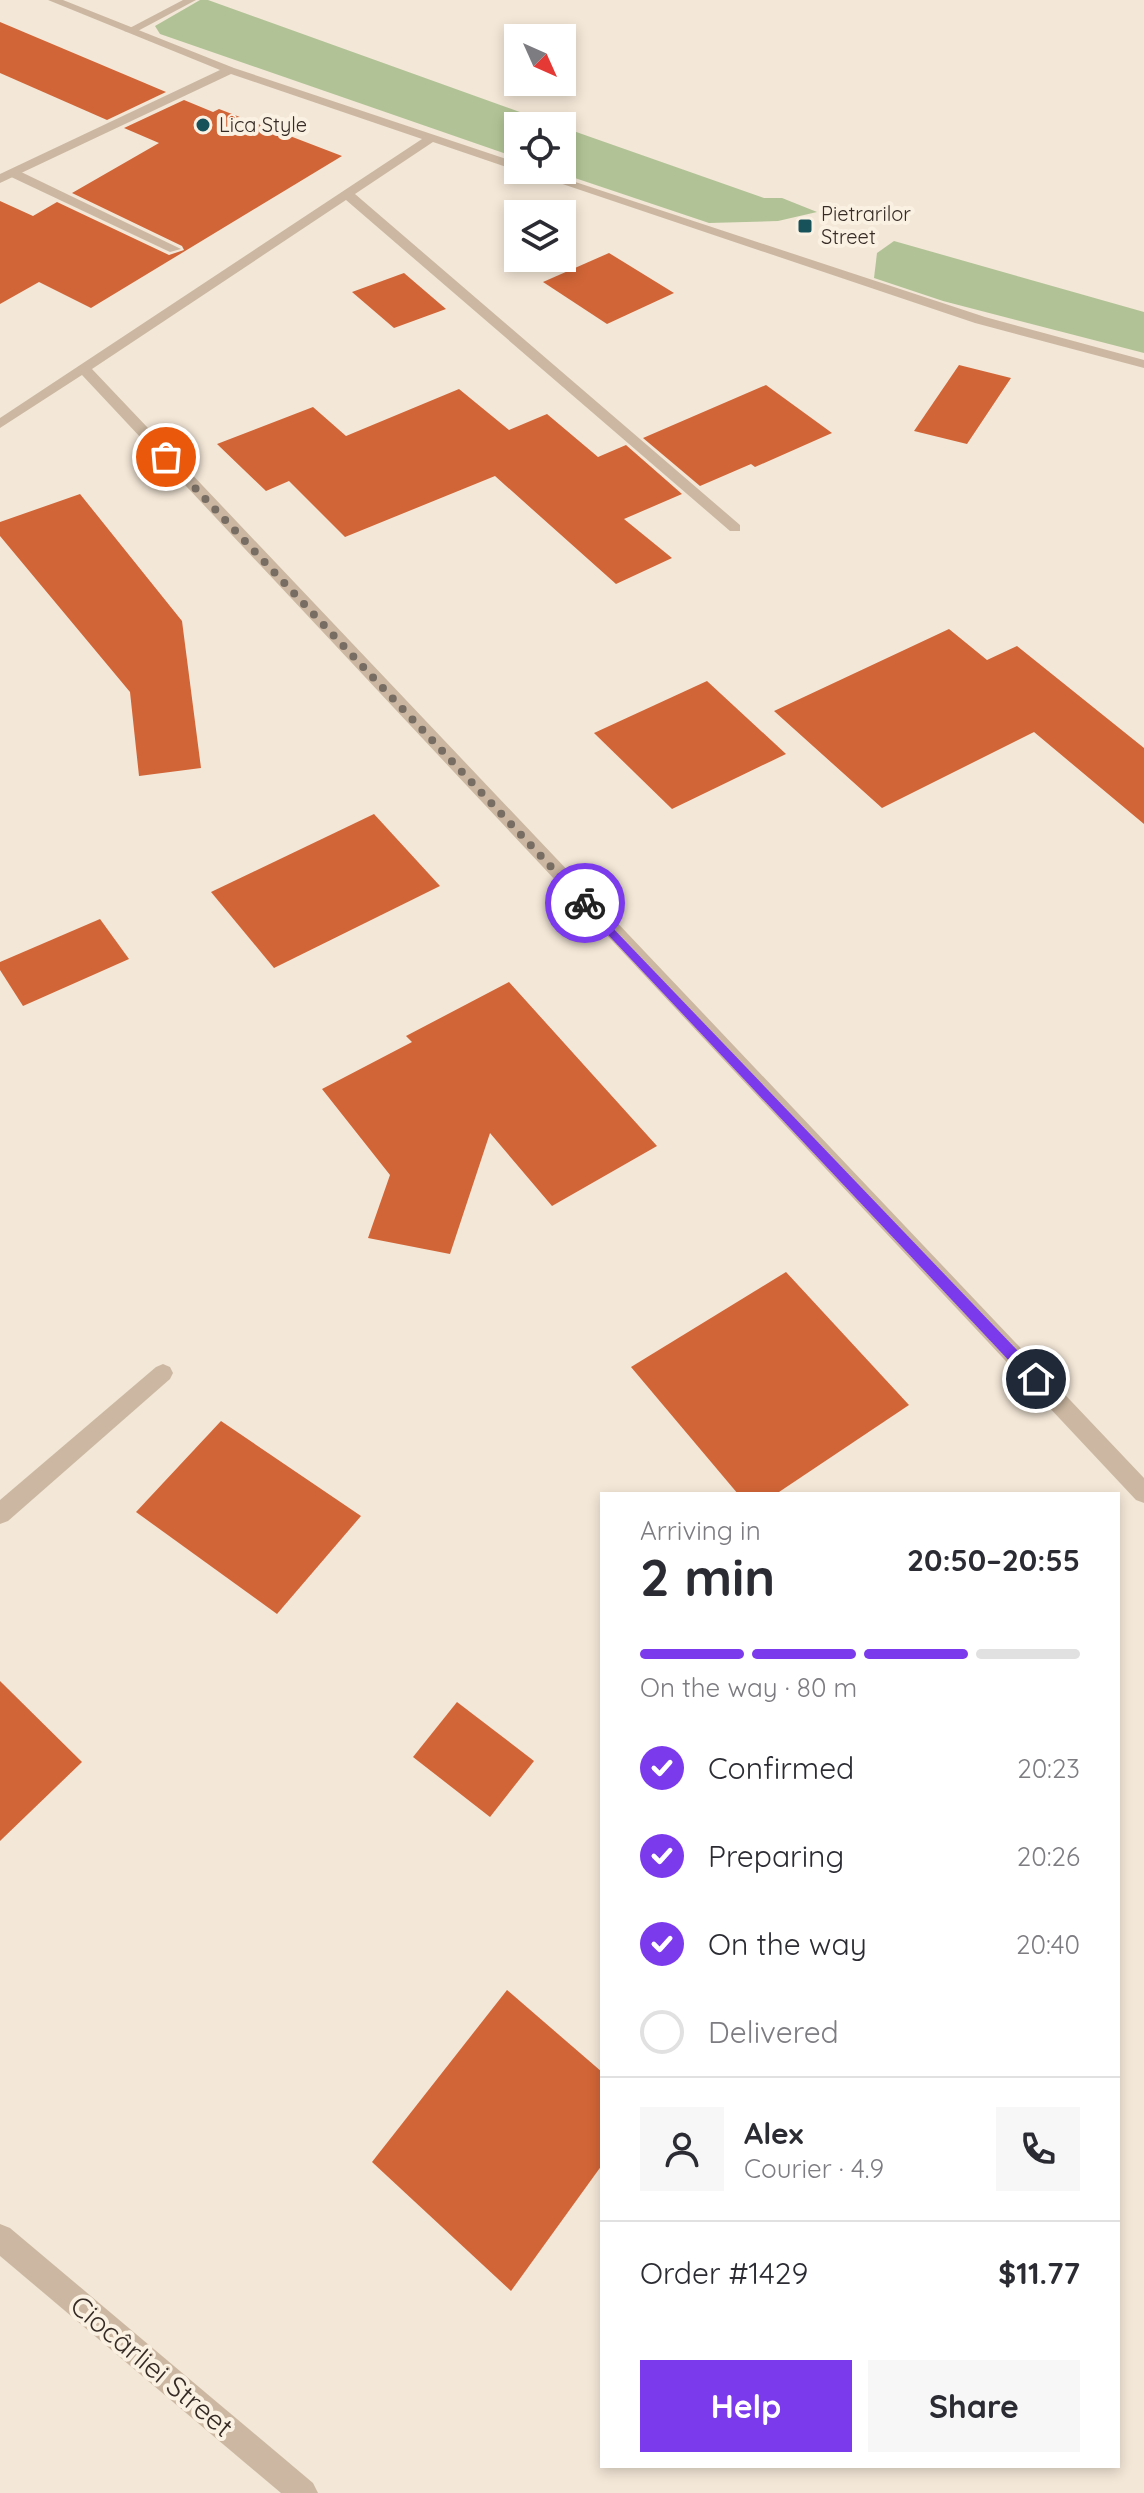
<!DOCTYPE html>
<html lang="en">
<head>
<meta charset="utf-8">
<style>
	body { margin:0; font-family:Quicksand,sans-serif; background:#f7f7f7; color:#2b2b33; height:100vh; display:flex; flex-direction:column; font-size:30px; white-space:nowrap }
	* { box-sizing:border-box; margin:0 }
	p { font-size:26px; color:#7c7c81 }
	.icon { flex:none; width:44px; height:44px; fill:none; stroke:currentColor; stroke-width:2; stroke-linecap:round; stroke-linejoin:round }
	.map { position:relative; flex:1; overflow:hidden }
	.panel { position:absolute; left:600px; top:1492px; width:520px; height:976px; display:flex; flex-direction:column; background:#fff; border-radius:0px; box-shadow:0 4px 12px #0003 }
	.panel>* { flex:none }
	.needle { width:52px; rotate:135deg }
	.fabs { position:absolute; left:504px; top:24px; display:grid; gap:16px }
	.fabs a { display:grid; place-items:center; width:72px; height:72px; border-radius:0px; background:#fff; box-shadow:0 4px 12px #0003; font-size:40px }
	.pin { position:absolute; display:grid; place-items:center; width:68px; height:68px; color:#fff; margin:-34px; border:4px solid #fff; border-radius:50%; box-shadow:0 2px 8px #0007 }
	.courier { position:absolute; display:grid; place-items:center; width:80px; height:80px; margin:-40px; border:6px solid #7c3aed; border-radius:50%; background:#fff; color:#222; box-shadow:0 2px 10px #0007 }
	.headline em { font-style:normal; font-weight:700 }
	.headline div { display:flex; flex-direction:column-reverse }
	.headline { display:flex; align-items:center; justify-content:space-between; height:136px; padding:0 40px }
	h1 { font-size:52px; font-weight:700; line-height:60px }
	.bar { display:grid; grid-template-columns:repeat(4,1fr); gap:12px 8px; align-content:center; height:96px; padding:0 40px }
	.bar i { height:10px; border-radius:6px; background:#e1e1e2 }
	.bar .current { background:#7c3aed }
	.bar p { grid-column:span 4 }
	.line { display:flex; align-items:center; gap:20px; padding:0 40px; border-top:2px solid #e1e1e2 }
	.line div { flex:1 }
	.round { display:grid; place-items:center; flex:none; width:84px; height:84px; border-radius:0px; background:#f7f7f7 }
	ol { padding:0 40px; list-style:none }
	li { display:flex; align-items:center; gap:24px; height:88px }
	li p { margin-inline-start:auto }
	li .icon { padding:8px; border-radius:50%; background:#7c3aed; color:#fff; stroke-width:4 }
	li:last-child { color:#7c7c81 }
	li i { width:44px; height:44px; border:4px solid #e1e1e2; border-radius:50% }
	.cta { display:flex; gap:16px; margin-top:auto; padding:16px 40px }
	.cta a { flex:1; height:92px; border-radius:0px; background:#7c3aed; color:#fff; font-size:32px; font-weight:700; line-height:92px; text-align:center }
	.cta a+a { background:#f7f7f7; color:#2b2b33 }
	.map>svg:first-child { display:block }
	.green { fill:#b1c396 }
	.building { fill:#d16537 }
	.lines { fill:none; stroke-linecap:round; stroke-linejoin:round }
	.lane { fill:#ccb8a2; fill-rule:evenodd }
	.street { fill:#ccb8a2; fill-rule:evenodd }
	.route { fill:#7c3aed }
	.done { stroke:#786d63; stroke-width:8; stroke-dasharray:0 14.4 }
	.poi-dot { fill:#17525b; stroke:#fbf1e3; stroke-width:3 }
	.labels { text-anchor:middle; stroke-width:8; stroke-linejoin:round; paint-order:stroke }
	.far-poi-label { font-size:20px; fill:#362b25; stroke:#fbf1e3; text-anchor:start }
	.near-street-label { font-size:28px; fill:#362b25; stroke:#fbf1e3 }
</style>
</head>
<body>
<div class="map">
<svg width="1144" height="2493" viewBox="0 0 1144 2493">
	<rect width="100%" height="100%" fill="#f3e7d7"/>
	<g class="green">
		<polygon points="200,0 208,0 559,126 518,126 518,158 160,34 155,26"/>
		<polygon points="562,127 764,198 782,198 817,212 778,221 709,223 551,170 562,170"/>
		<polygon points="894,241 1144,312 1144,353 943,301 874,278 877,253"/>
	</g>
	<g class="building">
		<polygon points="0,22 166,92 107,120 0,73"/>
		<polygon points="184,100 213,112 219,109 342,156 91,308 39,282 0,304 0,201 33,216 57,202 169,255 184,250 182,246 72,193 159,143 124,128"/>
		<polygon points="609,253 674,293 607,324 543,282"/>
		<polygon points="404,273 446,309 394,328 352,292"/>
		<polygon points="959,365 1011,378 967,444 914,431"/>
		<polygon points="766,385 832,433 755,467 751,464 700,486 643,438"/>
		<polygon points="459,389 509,430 547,414 598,457 626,445 682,494 624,519 672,558 616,584 495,476 345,537 289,481 266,491 217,444 313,407 346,436"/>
		<polygon points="80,494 182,621 201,768 139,776 130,692 0,536 0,522"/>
		<polygon points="949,629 987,660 1017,646 1144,748 1144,824 1034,732 882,808 774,711"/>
		<polygon points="707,681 786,754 672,809 594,733"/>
		<polygon points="374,814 440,886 274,968 211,892"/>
		<polygon points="100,919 129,959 23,1006 0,970 0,962"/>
		<polygon points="509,982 657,1146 552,1206 490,1133 450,1254 368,1238 390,1175 322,1089 412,1042 406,1036"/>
		<polygon points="786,1272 909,1405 776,1494 738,1494 631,1367"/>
		<polygon points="221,1421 361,1516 277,1614 136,1512"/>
		<polygon points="0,1681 82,1762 0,1841"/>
		<polygon points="457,1702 534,1761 490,1817 413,1757"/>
		<polygon points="507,1990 602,2072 602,2165 511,2291 372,2162"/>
	</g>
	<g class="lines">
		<g class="lane">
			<polygon points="183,0 196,0 134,33 124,31"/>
			<polygon points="9,170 17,170 181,249 170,252 9,176"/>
			<polygon points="163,1364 170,1367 173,1373 170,1379 8,1521 0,1524 0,1500 156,1367"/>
		</g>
		<g class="street">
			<polygon points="48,0 63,0 234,68 518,163 521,170 518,171 433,142 355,194 740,525 740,531 730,531 346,200 92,369 1144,1478 1144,1503 1136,1500 82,375 0,428 0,418 422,139 231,74 0,183 0,174 220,70"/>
			<polygon points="521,170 539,170 985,317 1144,360 1144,368 975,323"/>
			<polygon points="0,2224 10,2228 313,2483 318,2493 281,2493 0,2256"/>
		</g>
	</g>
	<polygon class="route" points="585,899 1041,1375 1041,1384 1031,1384 581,906 580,903"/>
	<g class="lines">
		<polyline class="done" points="166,457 585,903"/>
	</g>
	<g class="poi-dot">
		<circle cx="203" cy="125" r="8"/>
		<rect x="797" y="218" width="16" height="16" rx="4"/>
	</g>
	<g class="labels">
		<g class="far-poi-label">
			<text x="219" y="132">Lica Style</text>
			<text x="821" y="221">Pietrarilor<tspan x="821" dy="23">Street</tspan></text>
		</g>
		<g class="near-street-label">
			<text transform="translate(152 2366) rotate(40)" y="10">Ciocârliei Street</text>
		</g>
	</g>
</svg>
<div class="fabs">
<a><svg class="needle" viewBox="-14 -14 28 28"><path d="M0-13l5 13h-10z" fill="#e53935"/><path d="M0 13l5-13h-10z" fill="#7c7c81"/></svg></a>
<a><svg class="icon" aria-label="locate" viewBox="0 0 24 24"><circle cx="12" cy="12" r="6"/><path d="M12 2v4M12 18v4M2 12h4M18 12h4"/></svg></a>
<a><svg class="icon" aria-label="layers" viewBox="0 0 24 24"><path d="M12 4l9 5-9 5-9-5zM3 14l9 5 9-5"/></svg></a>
</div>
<div class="pin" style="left:166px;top:457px;background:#ea580c"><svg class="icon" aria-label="bag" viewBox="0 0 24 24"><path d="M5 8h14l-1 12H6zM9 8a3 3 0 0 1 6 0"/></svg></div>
<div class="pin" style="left:1036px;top:1379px;background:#1f2937"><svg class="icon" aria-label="home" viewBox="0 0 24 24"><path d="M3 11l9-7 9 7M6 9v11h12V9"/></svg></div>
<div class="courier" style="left:585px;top:903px"><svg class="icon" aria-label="bike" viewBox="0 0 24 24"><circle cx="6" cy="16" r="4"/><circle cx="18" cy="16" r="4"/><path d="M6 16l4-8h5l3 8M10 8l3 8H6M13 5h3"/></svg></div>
<section class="panel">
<div class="headline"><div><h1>2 min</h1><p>Arriving in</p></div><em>20:50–20:55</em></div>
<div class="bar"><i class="current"></i><i class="current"></i><i class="current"></i><i></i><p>On the way · 80 m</p></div>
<ol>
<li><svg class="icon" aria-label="check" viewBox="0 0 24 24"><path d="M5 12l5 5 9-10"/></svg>Confirmed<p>20:23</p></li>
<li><svg class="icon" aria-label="check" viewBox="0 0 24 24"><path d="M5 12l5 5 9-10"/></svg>Preparing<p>20:26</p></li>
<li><svg class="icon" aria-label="check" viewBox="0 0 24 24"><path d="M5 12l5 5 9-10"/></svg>On the way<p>20:40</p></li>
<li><i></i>Delivered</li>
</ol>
<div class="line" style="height:144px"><a class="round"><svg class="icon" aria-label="person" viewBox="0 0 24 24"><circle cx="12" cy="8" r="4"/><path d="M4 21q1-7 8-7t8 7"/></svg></a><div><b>Alex</b><p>Courier · 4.9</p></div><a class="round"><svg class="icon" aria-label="phone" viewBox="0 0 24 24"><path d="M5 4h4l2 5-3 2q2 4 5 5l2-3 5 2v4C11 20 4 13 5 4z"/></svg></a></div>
<div class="line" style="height:104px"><div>Order #1429</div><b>$11.77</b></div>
<div class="cta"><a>Help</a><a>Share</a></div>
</section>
</div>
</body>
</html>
